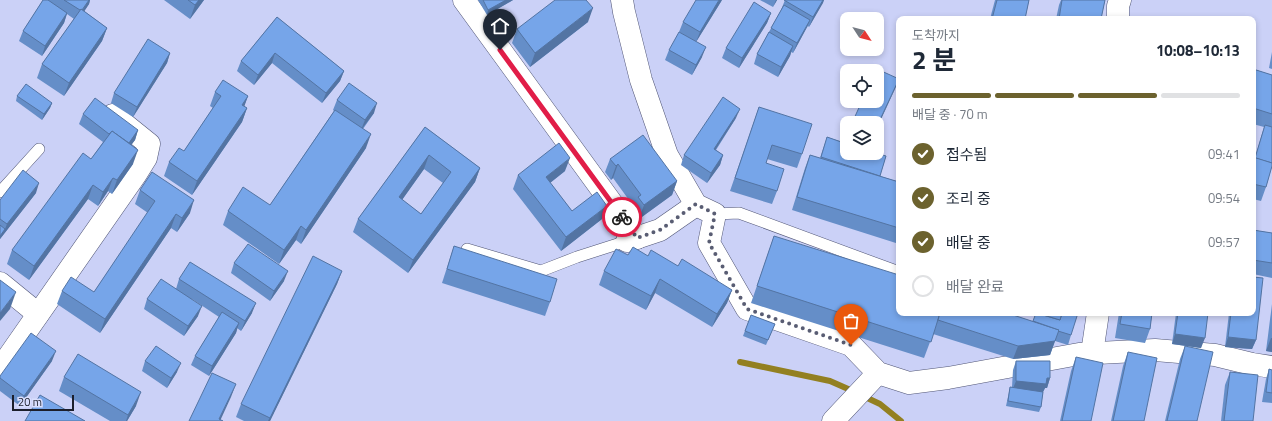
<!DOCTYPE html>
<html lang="ko">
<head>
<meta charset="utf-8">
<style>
	body { margin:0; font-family:"Titillium Web","Noto Sans KR",sans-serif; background:#f6f6f7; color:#1f2937; height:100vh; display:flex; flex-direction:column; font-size:15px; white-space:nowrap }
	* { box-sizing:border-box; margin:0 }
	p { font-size:13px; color:#747a83 }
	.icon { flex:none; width:22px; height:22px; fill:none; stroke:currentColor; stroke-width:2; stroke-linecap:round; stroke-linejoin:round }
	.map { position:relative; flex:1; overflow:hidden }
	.sheet { position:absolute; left:896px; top:16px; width:360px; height:300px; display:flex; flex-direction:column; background:#fff; border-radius:8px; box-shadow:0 2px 6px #0003 }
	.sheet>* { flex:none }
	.needle { width:26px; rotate:126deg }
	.buttons { position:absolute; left:840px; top:12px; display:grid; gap:8px }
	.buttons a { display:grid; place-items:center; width:44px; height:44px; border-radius:8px; background:#fff; box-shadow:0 2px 6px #0003; font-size:20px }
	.scale { position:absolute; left:12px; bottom:10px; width:62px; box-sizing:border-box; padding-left:4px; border:2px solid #1c1f2c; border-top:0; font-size:11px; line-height:14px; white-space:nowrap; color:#1c1f2c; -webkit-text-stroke:3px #d9dffe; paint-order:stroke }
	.pin { position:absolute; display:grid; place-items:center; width:34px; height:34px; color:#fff; margin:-41px -17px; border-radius:50% 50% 50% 0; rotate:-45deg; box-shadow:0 0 4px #0007 }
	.pin .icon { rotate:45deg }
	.courier { position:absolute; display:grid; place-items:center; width:40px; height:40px; margin:-20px; border:3px solid #e11d48; border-radius:50%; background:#fff; color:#222; box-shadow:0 1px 5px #0007 }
	.summary em { font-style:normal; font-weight:700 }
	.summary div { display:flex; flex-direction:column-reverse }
	.summary { display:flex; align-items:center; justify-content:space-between; height:68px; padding:0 16px }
	h1 { font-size:26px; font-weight:700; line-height:30px }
	.bar { display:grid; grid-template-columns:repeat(4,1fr); gap:6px 4px; align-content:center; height:48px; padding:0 16px }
	.bar i { height:5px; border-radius:3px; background:#e0e1e3 }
	.bar .on { background:#6c622e }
	.bar p { grid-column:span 4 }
	ol { padding:0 16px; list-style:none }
	li { display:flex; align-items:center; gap:12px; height:44px }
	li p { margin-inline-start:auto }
	li .icon { padding:4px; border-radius:50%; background:#6c622e; color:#fff; stroke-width:4 }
	li:last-child { color:#747a83 }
	li i { width:22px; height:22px; border:2px solid #e0e1e3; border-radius:50% }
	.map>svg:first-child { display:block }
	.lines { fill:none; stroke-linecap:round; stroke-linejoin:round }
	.stream { stroke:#938021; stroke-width:6 }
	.lane-casing { stroke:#505575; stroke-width:12 }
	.street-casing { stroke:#505575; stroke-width:23 }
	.lane { stroke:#fff; stroke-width:11 }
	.street { stroke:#fff; stroke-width:22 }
	.wall { fill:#658ec8; fill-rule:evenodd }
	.shaded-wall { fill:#5374a3 }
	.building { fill:#76a5e9; stroke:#5374a3; fill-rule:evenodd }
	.done { stroke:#595d73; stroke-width:4; stroke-dasharray:0 7.2 }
	.route { stroke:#e11d48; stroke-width:5 }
</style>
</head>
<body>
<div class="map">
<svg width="1272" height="421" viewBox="0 0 1272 421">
	<rect width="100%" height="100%" fill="#cbd1f7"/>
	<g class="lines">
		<g class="stream">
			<polyline points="740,362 830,381 855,392"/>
			<polyline points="863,396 880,404 901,421"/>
		</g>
		<g class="lane-casing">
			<g id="lane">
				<polyline points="0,192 39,149"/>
				<polyline points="715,214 739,213 899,272"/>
				<polyline points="467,249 541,271 577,257 627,241"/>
			</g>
		</g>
		<g class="street-casing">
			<g id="street">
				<polyline points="464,0 637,238"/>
				<polyline points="622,0 624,12 641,80 667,155 696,205 715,214 709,243 747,309 851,345 878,373 909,383 948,378 1079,354 1155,350 1215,355 1252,364 1272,367"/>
				<polyline points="1118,19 1118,6 1120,0"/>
				<polyline points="627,241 660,230 696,205"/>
				<polyline points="0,283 38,314"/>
				<polyline points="1092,353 1098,313"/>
				<polyline points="0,369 136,174 146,158 149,144 113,115"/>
				<polyline points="833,421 878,373"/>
			</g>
		</g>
		<use href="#lane" class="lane"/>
		<use href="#street" class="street"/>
	</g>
	<g class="wall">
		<polygon points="43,0 90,0 89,4 84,11 107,28 102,41 64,96 37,78 42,64 74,19 67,14 64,23 42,56 19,41 23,31"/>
		<polygon points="164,0 204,0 190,19"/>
		<polygon points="478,0 513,0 487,15"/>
		<polygon points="722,0 696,42 702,57 692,75 665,60 669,50 689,38 679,32 683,22"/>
		<polygon points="760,0 777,0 773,7"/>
		<polygon points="785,0 824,0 809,27 808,26 806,29 793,53 791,52 790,56 778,77 754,64 757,54 781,10"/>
		<polygon points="995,0 1029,0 1025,19 990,19"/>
		<polygon points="1061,0 1105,0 1101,19 1056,19 1059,5"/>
		<polygon points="771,13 767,23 739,68 722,58 726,48"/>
		<polygon points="277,17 344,71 340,81 322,103 272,63 254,85 237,71 241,61"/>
		<polygon points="588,22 530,67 512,43 517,29"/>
		<polygon points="1272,52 1272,69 1269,68"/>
		<polygon points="170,53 167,63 133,117 111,103 114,93"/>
		<polygon points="1253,69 1272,75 1272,166 1266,187 1261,201 1253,199 1253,157 1255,158 1264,127 1253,124"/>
		<polygon points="215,92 248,96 244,106 247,108 242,122 192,195 164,176 169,162 184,151 213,108 210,106"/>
		<polygon points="17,96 52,103 50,108 42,120 16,101"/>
		<polygon points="337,100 374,113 363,129 366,148 301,244 296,240 279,264 223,225 228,211 270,205 334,111 333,110"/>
		<polygon points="759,107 802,154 797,168 767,159 766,163 777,191 772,204 730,191"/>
		<polygon points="83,114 138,130 135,140 131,145 133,164 112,194 108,191 98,206 88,199 29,280 7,264 12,250 91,159 103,142 79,124"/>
		<polygon points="736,118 716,150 723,155 720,165 707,183 681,165 684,155"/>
		<path d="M 425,127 L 480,168 L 475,182 L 408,273 L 353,232 L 358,219 ZM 424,169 L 443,183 L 421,214 L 402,200 Z"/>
		<polygon points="827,137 886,156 880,176 899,182 899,244 792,210 805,168 810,155 820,158"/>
		<polygon points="610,159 677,181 672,195 639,219 633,211 634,207 613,178 611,180 605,172"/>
		<polygon points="565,171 550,183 572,211 602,219 561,251 513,189 518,175"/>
		<polygon points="140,190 190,213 177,232 171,228 100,333 57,304 62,291 94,292 148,213 135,204"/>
		<polygon points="36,193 0,239 0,200"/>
		<polygon points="1253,230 1272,233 1272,278 1253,274"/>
		<polygon points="774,236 899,313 1033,321 1036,313 1071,335 1068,345 1055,341 1050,355 1013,359 933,334 924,358 751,303"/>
		<polygon points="454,246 550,302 545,316 442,283"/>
		<polygon points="648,256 678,266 732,290 727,303 712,327 655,293 646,310 599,285 604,271"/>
		<polygon points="234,263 284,281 270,301 231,273"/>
		<polygon points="342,271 337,284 270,421 244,421 236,417 241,404"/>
		<polygon points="179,279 252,313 241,331 237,328 236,333 209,376 191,365 195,356 219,317 192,299 198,316 184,336 144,309 147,299 176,289"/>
		<polygon points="1272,304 1272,352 1266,351"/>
		<polygon points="1119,313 1157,313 1157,315 1152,314 1150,329 1145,343 1115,338"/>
		<polygon points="1176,313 1208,313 1201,348 1172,344"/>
		<polygon points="1229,313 1253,313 1256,340 1252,349 1225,347"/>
		<polygon points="751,315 775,324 766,345 743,336"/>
		<polygon points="1185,346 1197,421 1165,421 1180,359"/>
		<polygon points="1128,352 1144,421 1111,421 1123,366"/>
		<polygon points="1076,357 1091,421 1060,421 1071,371"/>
		<polygon points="52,361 20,406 0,391 0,376"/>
		<polygon points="145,361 177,372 167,388 142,371"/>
		<polygon points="1016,361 1050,378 1047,388 1045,388 1043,392 1041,407 1039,412 1006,406 1009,392 1010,387 1012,387 1013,370"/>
		<polygon points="1269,369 1272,370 1272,403 1262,402 1266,379"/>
		<polygon points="1230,372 1253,421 1221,421 1225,385"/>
		<polygon points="64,377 136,406 127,421 110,421 59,391"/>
	</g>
	<g class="shaded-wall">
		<polygon points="89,0 90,0 89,4 78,21 82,11"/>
		<polygon points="199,0 204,0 190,19 195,5"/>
		<polygon points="506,0 513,0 487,15 488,10"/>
		<polygon points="719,0 722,0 696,42 700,32"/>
		<polygon points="776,0 777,0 773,7"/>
		<polygon points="823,0 824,0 823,3 809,27 813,17"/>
		<polygon points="593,8 588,22 530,67 535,53"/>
		<polygon points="67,13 64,23 42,56 45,46"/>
		<polygon points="771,13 767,23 739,68 742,58"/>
		<polygon points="810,20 806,29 793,53 797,43"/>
		<polygon points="107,28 102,41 64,96 69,83"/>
		<polygon points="793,46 790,56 778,77 781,67"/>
		<polygon points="706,47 702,57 692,75 696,65"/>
		<polygon points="170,53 167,63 133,117 137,107"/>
		<polygon points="275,53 272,63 254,85 258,75"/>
		<polygon points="344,71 340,81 322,103 326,93"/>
		<polygon points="899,79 895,89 877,128 877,126"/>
		<polygon points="248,96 243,110 242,105"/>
		<polygon points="52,103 50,108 42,120 44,114"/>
		<polygon points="377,103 374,113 361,130 365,120"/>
		<polygon points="247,108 242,122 192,195 197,181"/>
		<polygon points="740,109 736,118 710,158 714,149"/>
		<polygon points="138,130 135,140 123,156 126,146"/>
		<polygon points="371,134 366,148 301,244 306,230"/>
		<polygon points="138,150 133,164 112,194 117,180"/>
		<polygon points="429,155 424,169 394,211 399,197"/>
		<polygon points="723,155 720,165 707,183 711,173"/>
		<polygon points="570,158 565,171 541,190 546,177"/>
		<polygon points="618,164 613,178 611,180 616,166"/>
		<polygon points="480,168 475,182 408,273 413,260"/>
		<polygon points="113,178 108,191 98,206 103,192"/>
		<polygon points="677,181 672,195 639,219 644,205"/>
		<polygon points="39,183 36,193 0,239 0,236 5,229 7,224"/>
		<polygon points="93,185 88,199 29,280 34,266"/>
		<polygon points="194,200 190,213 177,232 182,218"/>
		<polygon points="607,206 602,219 561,251 566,237"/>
		<polygon points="176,214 171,228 100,333 105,319"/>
		<polygon points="301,226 296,240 279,264 284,250"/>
		<polygon points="288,271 284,281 270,301 274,291"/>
		<polygon points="342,271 337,284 270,421 268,421"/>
		<polygon points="660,279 655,293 646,310 651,296"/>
		<polygon points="732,290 727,303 712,327 717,314"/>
		<polygon points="16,292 10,309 0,321 0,313"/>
		<polygon points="256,303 252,313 241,331 245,321"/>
		<polygon points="202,306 198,316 184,336 188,326"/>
		<polygon points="1150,313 1157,313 1157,315 1149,314"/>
		<polygon points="239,323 236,333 209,376 212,366"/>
		<polygon points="1175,334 1205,338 1201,348 1172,344"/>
		<polygon points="1228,337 1256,340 1252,349 1225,347"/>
		<polygon points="1271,338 1272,338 1272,352 1266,351"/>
		<polygon points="1055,341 1050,355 1013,359 1018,346"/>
		<polygon points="56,351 52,361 20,406 24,396"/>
		<polygon points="181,363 177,372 167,388 171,378"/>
		<polygon points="1050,378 1047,388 1045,388 1042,394 1012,391 1016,381"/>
		<polygon points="236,384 231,397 220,421 218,421"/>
		<polygon points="141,392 136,406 127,421 126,421 128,415"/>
	</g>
	<g class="building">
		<polygon points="43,0 48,0 67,13 45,46 23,31"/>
		<polygon points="64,0 89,0 82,10 81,9 80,10"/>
		<polygon points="188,0 199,0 195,5"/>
		<polygon points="483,0 506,0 488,10"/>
		<polygon points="555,0 586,0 593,8 535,53 517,29"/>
		<polygon points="696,0 719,0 700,32 683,22"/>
		<polygon points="784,0 823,0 813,17"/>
		<polygon points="997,0 1029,0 1025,19 992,19"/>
		<polygon points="1062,0 1105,0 1101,19 1059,19"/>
		<polygon points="754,2 771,13 742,58 726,48"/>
		<polygon points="784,5 810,20 797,43 771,28"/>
		<polygon points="81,9 107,28 69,83 42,64"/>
		<polygon points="277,17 344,71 326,93 275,53 258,75 241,61"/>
		<polygon points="679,32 706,47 696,65 669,50"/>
		<polygon points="769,32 793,46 781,67 757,54"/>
		<polygon points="148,39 170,53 137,107 114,93"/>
		<polygon points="877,69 899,79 877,126 877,123 852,123 862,101 877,101 877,71 876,71"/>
		<polygon points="1253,69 1272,75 1272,114 1253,108"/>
		<polygon points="223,80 248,96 242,105 247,108 197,181 169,162 179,148 184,151 221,96 215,92"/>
		<polygon points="349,83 377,103 365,120 337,100"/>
		<polygon points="26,84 52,103 44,114 17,96"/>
		<polygon points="723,97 740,109 714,149 723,155 711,173 684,155"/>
		<polygon points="95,98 138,130 129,143 112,131 109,134 83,114"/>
		<polygon points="759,107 812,124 802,154 772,145 766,163 784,169 777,191 735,178"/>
		<polygon points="335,110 371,134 306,230 301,226 284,250 228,211 243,187 270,205"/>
		<polygon points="1265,125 1272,127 1272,163 1255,158"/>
		<path d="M 425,127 L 480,168 L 413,260 L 358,219 ZM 429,155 L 451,172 L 421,214 L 399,197 Z"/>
		<polygon points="112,131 138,150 117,180 113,178 103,192 93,185 34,266 12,250 83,153 91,159"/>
		<polygon points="643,135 677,181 644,205 638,197 641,195 618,164 616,166 610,159"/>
		<polygon points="827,137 847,144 847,153 876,153 886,156 880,176 821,157"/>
		<polygon points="559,143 570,158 546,177 572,211 597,192 607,206 566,237 518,175"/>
		<polygon points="810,155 899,182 899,228 797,197"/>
		<polygon points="1253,157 1272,163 1272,166 1266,187 1253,184"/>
		<polygon points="23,170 39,183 7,224 0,219 0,200"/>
		<polygon points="152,172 194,200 182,218 176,214 105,319 62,291 71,277 94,292 155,201 140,190"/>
		<polygon points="0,225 5,229 0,236"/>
		<polygon points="1253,230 1272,233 1272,263 1253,260"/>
		<polygon points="774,236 899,275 899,313 940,313 931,342 757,286"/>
		<polygon points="248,244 288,271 274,291 234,263"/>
		<polygon points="454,246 557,279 550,302 447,269"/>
		<polygon points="633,247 648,256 651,250 678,266 682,259 732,290 717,314 660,279 651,296 604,271 616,249 628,255"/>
		<polygon points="313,256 342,271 270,418 241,404"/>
		<polygon points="190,262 256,303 245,321 179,279"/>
		<polygon points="1253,277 1263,278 1256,340 1228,337 1231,313 1253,313"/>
		<polygon points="161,279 202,306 188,326 147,299"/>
		<polygon points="0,280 16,292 0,313"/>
		<polygon points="222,312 239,323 212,366 195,356"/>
		<polygon points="940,313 1007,313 1059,330 1055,341 1018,346 938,320"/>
		<polygon points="1036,313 1060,320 1062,313 1078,313 1071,335 1058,331 1059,330 1033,321"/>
		<polygon points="1037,313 1062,313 1060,320"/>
		<polygon points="1122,313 1152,313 1150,329 1120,324"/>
		<polygon points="1178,313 1208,313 1205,338 1175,334"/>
		<polygon points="751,315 775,324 768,340 745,331"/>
		<polygon points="31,333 56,351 24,396 0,378 0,376"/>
		<polygon points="156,346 181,363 171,378 145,361"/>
		<polygon points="1185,346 1213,352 1197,421 1167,421"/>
		<polygon points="1128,352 1157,358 1144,421 1113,421"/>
		<polygon points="78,354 141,392 128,415 64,377"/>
		<polygon points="1076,357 1103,363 1091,421 1062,421"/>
		<polygon points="1016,361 1050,361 1050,378 1047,378 1046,384 1016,381"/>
		<polygon points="1269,369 1272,370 1272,393 1266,392"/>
		<polygon points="1230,372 1258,375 1253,421 1224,421"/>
		<polygon points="212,373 236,384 219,419 223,421 189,421"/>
		<polygon points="1010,387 1043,392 1041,407 1008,401"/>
		<polygon points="40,395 85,421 25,421"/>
	</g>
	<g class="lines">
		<polyline class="done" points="622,217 637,238 660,230 696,204 715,214 709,243 747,309 851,345"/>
		<polyline class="route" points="500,50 622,217"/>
	</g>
</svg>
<div class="buttons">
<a><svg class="needle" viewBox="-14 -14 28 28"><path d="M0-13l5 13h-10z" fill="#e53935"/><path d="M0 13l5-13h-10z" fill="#747a83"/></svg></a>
<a><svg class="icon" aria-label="locate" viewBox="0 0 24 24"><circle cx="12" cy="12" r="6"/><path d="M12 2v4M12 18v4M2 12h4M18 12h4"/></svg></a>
<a><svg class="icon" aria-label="layers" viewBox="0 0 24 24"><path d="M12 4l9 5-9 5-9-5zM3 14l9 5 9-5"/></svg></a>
</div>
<div class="scale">20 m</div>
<div class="pin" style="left:851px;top:345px;background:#ea580c"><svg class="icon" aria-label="bag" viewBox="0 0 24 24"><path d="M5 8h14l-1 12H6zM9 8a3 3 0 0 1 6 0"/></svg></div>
<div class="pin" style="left:500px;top:50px;background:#1f2937"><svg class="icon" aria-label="home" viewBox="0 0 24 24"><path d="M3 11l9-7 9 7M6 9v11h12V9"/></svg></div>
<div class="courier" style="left:622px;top:217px"><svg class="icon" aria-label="bike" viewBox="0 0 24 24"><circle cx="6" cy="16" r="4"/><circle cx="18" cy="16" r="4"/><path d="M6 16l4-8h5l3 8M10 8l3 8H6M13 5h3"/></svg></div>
<section class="sheet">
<div class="summary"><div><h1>2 분</h1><p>도착까지</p></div><em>10:08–10:13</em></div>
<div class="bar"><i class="on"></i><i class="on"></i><i class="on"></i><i></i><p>배달 중 · 70 m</p></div>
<ol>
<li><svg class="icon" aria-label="check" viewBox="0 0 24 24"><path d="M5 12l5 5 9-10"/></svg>접수됨<p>09:41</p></li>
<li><svg class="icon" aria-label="check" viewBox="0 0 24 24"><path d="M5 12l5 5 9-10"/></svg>조리 중<p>09:54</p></li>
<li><svg class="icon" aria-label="check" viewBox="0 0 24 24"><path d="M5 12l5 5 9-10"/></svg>배달 중<p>09:57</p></li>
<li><i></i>배달 완료</li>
</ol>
</section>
</div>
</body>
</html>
